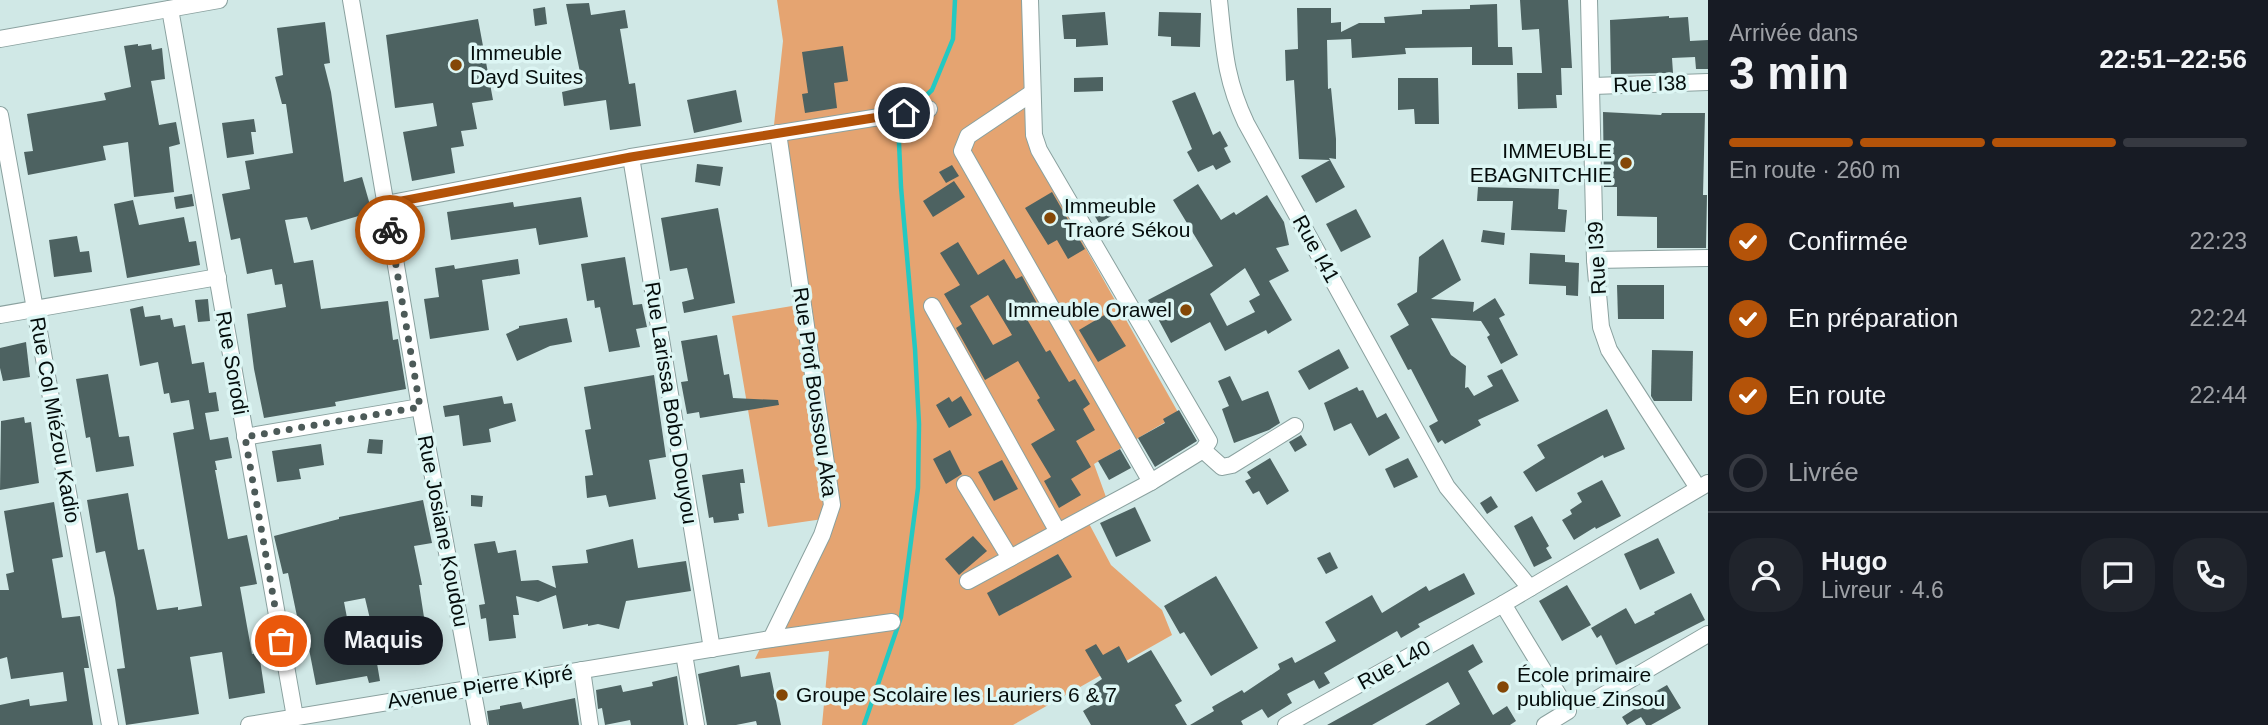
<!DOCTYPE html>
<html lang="fr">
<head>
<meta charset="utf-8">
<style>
	body { margin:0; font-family:Arial,sans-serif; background:#20242c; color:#f1f3f6; height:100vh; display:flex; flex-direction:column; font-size:26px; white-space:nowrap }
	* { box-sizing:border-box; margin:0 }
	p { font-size:23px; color:#9ea1a6 }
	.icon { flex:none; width:38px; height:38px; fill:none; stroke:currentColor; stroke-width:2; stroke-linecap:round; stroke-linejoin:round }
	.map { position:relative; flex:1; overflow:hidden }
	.panel { display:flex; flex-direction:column; background:#171b24; width:560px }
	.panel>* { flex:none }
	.pin { position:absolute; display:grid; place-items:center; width:60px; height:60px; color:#fff; margin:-30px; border:4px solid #fff; border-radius:50%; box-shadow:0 2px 7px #0007 }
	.courier { position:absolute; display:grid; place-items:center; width:70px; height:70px; margin:-35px; border:5px solid #b45309; border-radius:50%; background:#fff; color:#222; box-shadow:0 2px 9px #0007 }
	.bubble { position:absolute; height:49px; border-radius:24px; background:#171b24; box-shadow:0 4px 18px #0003; font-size:23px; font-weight:700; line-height:49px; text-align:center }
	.overview em { font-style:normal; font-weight:700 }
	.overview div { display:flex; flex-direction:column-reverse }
	.overview { display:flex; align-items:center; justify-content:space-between; height:119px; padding:0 21px }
	h1 { font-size:46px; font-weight:700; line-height:52px }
	.bar { display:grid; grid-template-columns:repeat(4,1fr); gap:10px 7px; align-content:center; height:84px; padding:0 21px }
	.bar i { height:9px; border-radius:5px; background:#363941 }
	.bar .current { background:#b45309 }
	.bar p { grid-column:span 4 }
	.line { display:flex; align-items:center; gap:18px; padding:0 21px; border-top:2px solid #363941 }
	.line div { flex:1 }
	.round { display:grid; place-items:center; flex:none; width:74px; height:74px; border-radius:28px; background:#20242c }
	ol { padding:0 21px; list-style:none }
	li { display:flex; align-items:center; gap:21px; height:77px }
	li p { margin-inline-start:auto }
	li .icon { padding:7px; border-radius:50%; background:#b45309; color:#fff; stroke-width:4 }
	li:last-child { color:#9ea1a6 }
	li i { width:38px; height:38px; border:4px solid #363941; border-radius:50% }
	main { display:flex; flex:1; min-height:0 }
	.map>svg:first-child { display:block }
	.green { fill:#e5a471 }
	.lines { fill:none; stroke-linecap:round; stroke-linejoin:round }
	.stream { stroke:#24c9c2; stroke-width:4.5 }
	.building { fill:#4d6261; fill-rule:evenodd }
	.minor-casing { stroke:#8aa19f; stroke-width:18 }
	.minor { stroke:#fff; stroke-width:16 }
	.done { stroke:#4c5a58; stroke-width:7; stroke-dasharray:0 12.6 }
	.route { stroke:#b45309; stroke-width:9 }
	.poi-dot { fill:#844706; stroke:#ddf6f4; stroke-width:2.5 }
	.labels { text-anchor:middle; stroke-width:7; stroke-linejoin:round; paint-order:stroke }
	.poi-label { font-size:21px; fill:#050d0c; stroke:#ddf6f4; text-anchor:start }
	.street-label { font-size:21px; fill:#050d0c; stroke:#ddf6f4 }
</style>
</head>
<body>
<main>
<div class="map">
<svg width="1708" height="725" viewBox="0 0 1708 725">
	<rect width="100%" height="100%" fill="#d0e8e6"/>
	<polygon class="green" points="777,0 1025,0 1031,151 1179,414 1094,464 1110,508 1085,516 1111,565 1162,610 1172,635 1013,725 822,725 829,651 755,659 823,519 768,527 732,316 798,305 774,125 783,41"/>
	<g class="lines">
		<g class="stream">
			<polyline points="915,106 932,90 953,39 955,0"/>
			<polyline points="864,725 901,617 918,488 919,424 915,349 901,187 898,121 901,119"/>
		</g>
	</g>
	<g class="building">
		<polygon points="1520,0 1568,0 1572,68 1561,68 1562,95 1556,95 1557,108 1518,109 1517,73 1542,73 1539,29 1522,30"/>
		<polygon points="589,3 591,15 625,10 628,28 620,29 629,84 635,83 641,126 610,130 606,100 564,106 562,92 583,87 566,4"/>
		<polygon points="1497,4 1498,47 1512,47 1513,65 1472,65 1472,47 1405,48 1406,54 1352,58 1351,39 1327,40 1328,89 1331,88 1336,139 1336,159 1329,158 1345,187 1316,203 1301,176 1330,160 1299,159 1294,80 1286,81 1285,50 1298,49 1297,8 1331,8 1331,23 1341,22 1341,32 1359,23 1385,23 1384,17 1422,14 1422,10 1470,9 1470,5"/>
		<polygon points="545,7 547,24 535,26 533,9"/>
		<polygon points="1105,12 1108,45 1076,47 1076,39 1064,39 1062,15"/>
		<polygon points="1159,12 1201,13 1200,47 1171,46 1171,37 1158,36"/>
		<polygon points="1669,16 1669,18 1688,17 1690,41 1708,40 1708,69 1696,69 1695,57 1672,58 1673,73 1611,74 1610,20"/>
		<polygon points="478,19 493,100 472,103 477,129 461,131 464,146 451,148 455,173 412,181 403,132 437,126 433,103 395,108 386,35"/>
		<polygon points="325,22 330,63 324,64 331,92 344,182 362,177 372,212 311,230 307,217 285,220 294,263 313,260 321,309 388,301 393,340 398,339 406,389 335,402 336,406 264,418 254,369 247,314 286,307 282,284 275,285 272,269 247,274 240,238 231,240 222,194 250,189 245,161 293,153 286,104 282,104 275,77 283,75 277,28"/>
		<polygon points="138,44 138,46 151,44 152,50 162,48 165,79 151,81 159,125 176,122 180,144 169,147 174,192 134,197 128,142 103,146 106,160 28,175 24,152 33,151 27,114 106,100 104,93 131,87 124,46"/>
		<polygon points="843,46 848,81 834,83 837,108 805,113 802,94 808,93 802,52"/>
		<polygon points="1103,77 1103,91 1074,92 1074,78"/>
		<polygon points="1398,78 1438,78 1439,124 1415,124 1414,109 1398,110"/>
		<polygon points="736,90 742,122 694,133 687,100"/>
		<polygon points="1195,92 1213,135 1220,131 1228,146 1224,148 1231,162 1216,170 1213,165 1198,172 1187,152 1192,149 1172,101"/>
		<polygon points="1603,112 1661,115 1662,113 1705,113 1703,195 1707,195 1706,248 1657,248 1657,217 1617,216 1617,187 1604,187"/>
		<polygon points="254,119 256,132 251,132 254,154 227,158 222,123"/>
		<polygon points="697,164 723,167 720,186 695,182"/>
		<polygon points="952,165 959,176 946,183 939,172"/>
		<polygon points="954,181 965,197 933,217 923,201"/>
		<path d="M 1198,184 L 1221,220 L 1234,212 L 1236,215 L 1267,195 L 1284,222 L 1289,245 L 1276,248 L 1289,271 L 1269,281 L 1292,320 L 1268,334 L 1266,330 L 1225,351 L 1210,322 L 1171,343 L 1148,300 L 1213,266 L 1173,200 ZM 1245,268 L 1260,295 L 1249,301 L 1255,312 L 1227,326 L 1210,294 Z"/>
		<polygon points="1478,187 1559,189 1558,209 1567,210 1565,232 1511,230 1513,201 1477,201"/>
		<polygon points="1052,192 1085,249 1068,259 1057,240 1048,245 1025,208"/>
		<polygon points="192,194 194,206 176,209 174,197"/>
		<polygon points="581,197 588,237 539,245 536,228 451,240 447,212 513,202 514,207"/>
		<polygon points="133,200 139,225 184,217 189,242 196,241 200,265 127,278 114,204"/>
		<polygon points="1104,202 1113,215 1099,223 1091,210"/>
		<polygon points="718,208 735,303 684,313 682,302 694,299 687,268 670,271 661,218"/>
		<polygon points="1356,209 1371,237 1341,252 1326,224"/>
		<polygon points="1483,230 1505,233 1504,245 1481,242"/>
		<polygon points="77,236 80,252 89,251 92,272 54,277 49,240"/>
		<polygon points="1443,239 1461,280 1431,299 1474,302 1473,312 1495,298 1505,315 1499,318 1518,355 1501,364 1487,337 1490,335 1481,321 1431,318 1451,355 1466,366 1465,388 1468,387 1474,396 1493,386 1487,376 1502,369 1519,401 1478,420 1481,425 1445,444 1442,440 1438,443 1429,426 1438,421 1411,369 1408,370 1390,336 1409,325 1397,304 1417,292 1419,257"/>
		<path d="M 958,242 L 978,275 L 1004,259 L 1016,279 L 1022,276 L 1039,307 L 1025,316 L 1046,352 L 1050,350 L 1069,382 L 1075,379 L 1090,404 L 1083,409 L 1095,430 L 1076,441 L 1091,467 L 1071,479 L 1081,495 L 1059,508 L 1044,481 L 1051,477 L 1031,444 L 1055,430 L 1037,400 L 1040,398 L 1018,361 L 985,380 L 956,328 L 962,324 L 944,294 L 960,285 L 940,253 ZM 988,295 L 1012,335 L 993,345 L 970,306 Z"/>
		<polygon points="1530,253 1565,255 1565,262 1579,263 1578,296 1566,295 1566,286 1529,284"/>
		<polygon points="625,257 633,305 642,304 647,327 636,329 640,347 609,352 600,307 595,308 594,300 587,301 581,264"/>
		<polygon points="518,259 520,274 482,280 489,330 430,339 424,299 439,297 435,268 454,265 455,269"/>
		<polygon points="1617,285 1664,285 1664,319 1618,319"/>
		<polygon points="208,299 210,321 198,322 195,300"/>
		<polygon points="143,306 145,317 160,315 161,320 172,318 174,327 185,325 192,364 204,362 209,393 216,392 219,411 205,413 210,440 228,437 232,458 215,461 217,470 215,470 228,539 247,535 257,584 240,587 252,654 259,653 265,693 229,699 222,652 190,657 199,714 126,725 117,669 125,668 115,598 105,551 96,553 87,500 128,493 138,550 144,549 157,610 178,607 178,610 202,606 173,433 194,429 189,400 171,403 169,393 164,394 158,362 140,366 130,309"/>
		<polygon points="1106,314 1126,346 1098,362 1079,330"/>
		<polygon points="567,318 572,342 550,346 517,361 506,334 519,328 519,326"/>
		<polygon points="717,335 724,375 729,374 733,398 778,400 779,405 700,418 699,412 687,414 681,382 688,381 681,341"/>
		<polygon points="26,342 30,377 3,381 0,368 0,348"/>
		<polygon points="1339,349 1349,368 1309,390 1298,371"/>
		<polygon points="1652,350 1693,351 1692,401 1654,401 1651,396"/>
		<polygon points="108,374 119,437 129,436 134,466 96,472 90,437 86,438 76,379"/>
		<polygon points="654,375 666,457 649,460 656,499 609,507 606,495 587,498 585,476 593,475 585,430 591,429 584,387"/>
		<polygon points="1230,376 1242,401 1268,391 1280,423 1269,430 1234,443 1222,409 1229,406 1218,381"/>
		<polygon points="1357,387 1359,391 1363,390 1377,418 1386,413 1400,438 1369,456 1351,423 1334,431 1324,403"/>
		<polygon points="502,396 504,404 512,403 516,421 489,429 491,442 463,446 459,415 445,417 443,406"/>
		<polygon points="961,396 972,415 949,428 936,405 949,397 952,402"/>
		<polygon points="1607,409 1625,449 1604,458 1603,455 1536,492 1523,472 1545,458 1537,445"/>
		<polygon points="1179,410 1197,441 1155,467 1138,438 1165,423 1163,419"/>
		<polygon points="24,417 25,423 31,422 39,483 0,490 1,421"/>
		<polygon points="1301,435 1307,445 1295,452 1289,442"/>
		<polygon points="369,439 383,440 382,454 367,453"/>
		<polygon points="321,444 324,465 299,469 301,479 277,482 272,451"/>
		<polygon points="1120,449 1131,468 1109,480 1098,461"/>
		<polygon points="950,450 962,474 946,484 933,459"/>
		<polygon points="1270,458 1289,491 1267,505 1259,491 1253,494 1245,481 1251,478 1247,472"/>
		<polygon points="1408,458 1418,477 1394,488 1385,469"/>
		<polygon points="1002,460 1018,489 994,501 978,472"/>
		<polygon points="743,469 745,483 740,483 744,513 738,514 739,520 714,523 713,517 709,518 702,475"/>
		<polygon points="1602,480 1621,516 1596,529 1595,527 1574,540 1562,520 1572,514 1570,510 1582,502 1577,493"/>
		<polygon points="471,495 483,496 482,507 471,506"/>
		<polygon points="1491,496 1498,507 1487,514 1480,503"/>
		<polygon points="423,500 432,543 414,546 422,585 419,585 426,630 375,640 365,598 344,602 352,644 373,640 380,681 369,683 367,676 316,685 309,649 304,650 288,573 283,574 274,536 339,519 339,517"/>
		<polygon points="54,502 63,557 52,559 62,618 80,616 89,668 84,668 93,725 0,725 0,705 29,699 30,706 67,701 63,672 11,679 7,657 0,659 0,590 9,590 6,574 14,572 4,511"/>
		<polygon points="1135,507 1151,541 1116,557 1100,523"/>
		<polygon points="1532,516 1549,546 1546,548 1552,558 1534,567 1514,526"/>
		<polygon points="973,536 987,551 959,575 945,559"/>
		<polygon points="1658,538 1675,573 1640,590 1624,554"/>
		<polygon points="633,539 638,568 686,561 691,591 626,601 619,629 598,624 588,626 588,624 563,629 556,595 538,602 516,596 519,615 513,615 516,638 489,641 486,618 481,619 479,605 485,604 474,544 495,541 498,553 516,550 521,581 538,580 556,588 552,566 588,563 586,550"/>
		<polygon points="1330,552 1338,568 1326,574 1317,558"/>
		<polygon points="1058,554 1072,577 999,616 987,593"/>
		<polygon points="1464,573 1475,594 1418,624 1420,627 1401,638 1397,631 1324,673 1330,683 1319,689 1314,680 1287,694 1292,703 1268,718 1262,709 1241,721 1243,725 1190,725 1214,711 1212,707 1242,690 1244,693 1280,669 1278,664 1292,657 1295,663 1336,641 1325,622 1372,595 1382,613 1426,586 1429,591"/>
		<polygon points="1216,576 1258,648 1211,676 1184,632 1180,634 1164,606"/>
		<polygon points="1567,585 1591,625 1562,641 1539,601"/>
		<polygon points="1691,593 1705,620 1616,665 1601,635 1597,638 1591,628 1626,608 1635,624 1655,614 1654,612"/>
		<polygon points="1096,644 1103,655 1119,646 1128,663 1151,650 1182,701 1175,705 1187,725 1091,725 1083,711 1094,704 1086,690 1102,679 1085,650"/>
		<polygon points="1473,644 1483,662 1468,671 1493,715 1507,706 1516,721 1510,725 1425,725 1460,704 1448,682 1372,725 1327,725"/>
		<polygon points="739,665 741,677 770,672 781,725 757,725 756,721 736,725 707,725 698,674"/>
		<polygon points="677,676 684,725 631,725 630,720 605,725 602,708 598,709 596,690 621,685 623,692 653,686 652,682"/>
		<polygon points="1667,685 1681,708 1651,725 1646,725 1641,717 1627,725 1622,717 1636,708 1634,704"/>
		<polygon points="575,698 579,725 489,725 487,711 500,709 500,706 521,702 523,709"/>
	</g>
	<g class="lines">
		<g class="minor-casing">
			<g id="minor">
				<polyline points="351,0 420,407 479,725"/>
				<path d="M 1219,0 C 1224,47 1225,79 1246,123 L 1447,487 L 1530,588"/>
				<polyline points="1589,0 1595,260 1601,327 1609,350 1698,488"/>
				<polyline points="170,9 295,717"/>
				<polyline points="0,39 219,0"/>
				<polyline points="1593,86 1708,82"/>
				<polyline points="1032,93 968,136 962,151 1151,482"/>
				<polyline points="0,115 110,725"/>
				<polyline points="631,157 712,649"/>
				<polyline points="386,204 631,157 929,109"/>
				<polyline points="1595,260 1708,258"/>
				<polyline points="932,306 1058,532 1151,482 1203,450 1209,441 1039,150 1034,135 1030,0"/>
				<polyline points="0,315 218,277"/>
				<polyline points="245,437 420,407"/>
				<polyline points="1203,450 1222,467 1232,465 1295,426"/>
				<polyline points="965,484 1010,558"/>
				<polyline points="968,581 1058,532"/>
				<polyline points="1503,604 1568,711 1545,725"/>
				<polyline points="771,639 822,535 832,505 778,133"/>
				<polyline points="684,654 696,725"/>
				<polyline points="582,670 590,725"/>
				<polyline points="1597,699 1708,634"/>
				<polyline points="249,725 771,639 892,622"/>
				<polyline points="1286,725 1503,604 1708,483"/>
			</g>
		</g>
		<use href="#minor" class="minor"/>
	</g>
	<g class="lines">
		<polyline class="done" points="281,641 245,437 420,407 390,230"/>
		<polyline class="route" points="390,230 386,204 631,157 904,113"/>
	</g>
	<g class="poi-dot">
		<circle cx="456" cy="65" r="7"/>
		<circle cx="1626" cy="163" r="7"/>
		<circle cx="1050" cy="218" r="7"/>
		<circle cx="1186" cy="310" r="7"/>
		<circle cx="1503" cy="687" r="7"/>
		<circle cx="782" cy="695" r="7"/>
	</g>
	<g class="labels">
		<g class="poi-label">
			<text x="470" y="60">Immeuble<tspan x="470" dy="24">Dayd Suites</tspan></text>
			<text x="1612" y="158" text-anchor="end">IMMEUBLE<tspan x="1612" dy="24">EBAGNITCHIE</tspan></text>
			<text x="1064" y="213">Immeuble<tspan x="1064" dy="24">Traoré Sékou</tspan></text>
			<text x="1172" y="317" text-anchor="end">Immeuble Orawel</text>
			<text x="1517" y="682">École primaire<tspan x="1517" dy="24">publique Zinsou</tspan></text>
			<text x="796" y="702">Groupe Scolaire les Lauriers 6 &amp; 7</text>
		</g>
		<g class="street-label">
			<text transform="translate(1650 84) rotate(-2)" y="7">Rue I38</text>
			<text transform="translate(1316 249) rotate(61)" y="7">Rue I41</text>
			<text transform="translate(1597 258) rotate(-93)" y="7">Rue I39</text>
			<text transform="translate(232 363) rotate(80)" y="7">Rue Sorodi</text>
			<text transform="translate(815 392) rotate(82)" y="7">Rue Prof Boussou Aka</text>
			<text transform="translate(671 403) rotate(81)" y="7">Rue Larissa Bobo Douyou</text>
			<text transform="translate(55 420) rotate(80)" y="7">Rue Col Miézou Kadio</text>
			<text transform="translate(443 531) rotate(79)" y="7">Rue Josiane Koudou</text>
			<text transform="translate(1394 665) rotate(-29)" y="7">Rue L40</text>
			<text transform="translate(480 687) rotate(-9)" y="7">Avenue Pierre Kipré</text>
		</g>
	</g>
</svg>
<div class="pin" style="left:281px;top:641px;background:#ea580c"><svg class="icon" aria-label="bag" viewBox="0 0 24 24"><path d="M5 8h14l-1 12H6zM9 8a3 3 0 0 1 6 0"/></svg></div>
<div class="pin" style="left:904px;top:113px;background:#1f2937"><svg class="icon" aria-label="home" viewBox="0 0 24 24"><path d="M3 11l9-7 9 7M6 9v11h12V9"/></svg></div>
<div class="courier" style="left:390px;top:230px"><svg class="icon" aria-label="bike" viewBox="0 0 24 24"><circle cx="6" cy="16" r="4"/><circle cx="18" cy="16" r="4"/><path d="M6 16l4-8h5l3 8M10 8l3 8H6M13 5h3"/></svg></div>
<div class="bubble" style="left:324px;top:616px;width:119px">Maquis</div>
</div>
<section class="panel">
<div class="overview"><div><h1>3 min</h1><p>Arrivée dans</p></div><em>22:51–22:56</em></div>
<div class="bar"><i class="current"></i><i class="current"></i><i class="current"></i><i></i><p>En route · 260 m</p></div>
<ol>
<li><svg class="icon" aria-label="check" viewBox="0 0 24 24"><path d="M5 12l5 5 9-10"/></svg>Confirmée<p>22:23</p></li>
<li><svg class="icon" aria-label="check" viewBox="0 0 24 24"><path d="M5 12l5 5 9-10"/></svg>En préparation<p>22:24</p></li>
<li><svg class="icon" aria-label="check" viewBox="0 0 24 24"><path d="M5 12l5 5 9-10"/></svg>En route<p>22:44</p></li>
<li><i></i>Livrée</li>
</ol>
<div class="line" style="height:126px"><a class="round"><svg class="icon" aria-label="person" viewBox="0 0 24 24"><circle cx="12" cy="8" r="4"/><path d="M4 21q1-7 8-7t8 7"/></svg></a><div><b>Hugo</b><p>Livreur · 4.6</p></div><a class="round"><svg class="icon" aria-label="chat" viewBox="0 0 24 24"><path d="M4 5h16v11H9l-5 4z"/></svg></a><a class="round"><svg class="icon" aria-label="phone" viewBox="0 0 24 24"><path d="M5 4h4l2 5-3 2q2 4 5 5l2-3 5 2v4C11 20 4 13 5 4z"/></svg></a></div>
</section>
</main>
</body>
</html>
